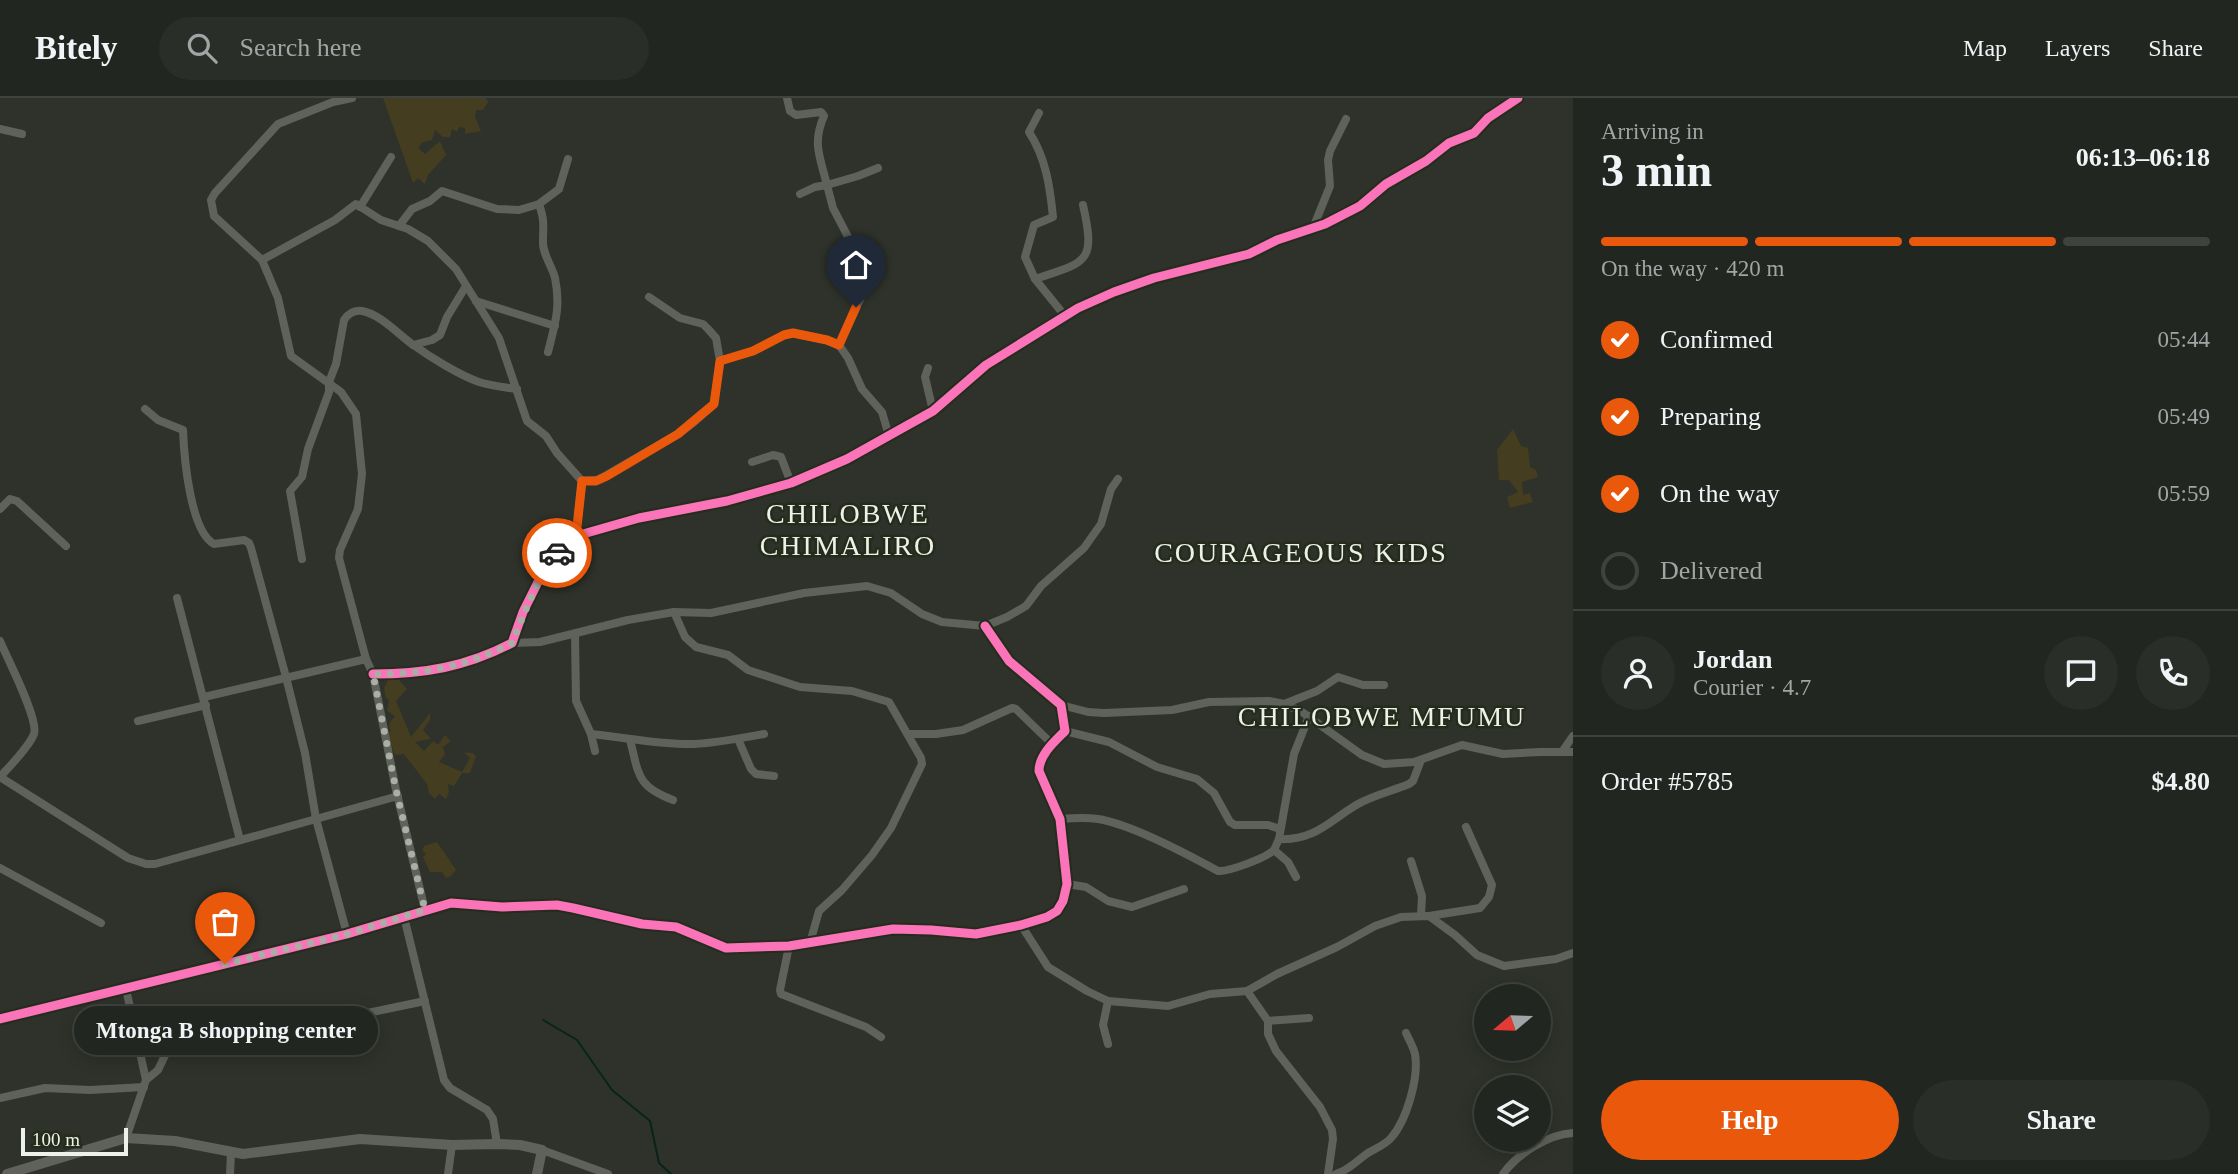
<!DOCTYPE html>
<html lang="en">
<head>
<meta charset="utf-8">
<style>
	body { margin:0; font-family:Georgia,serif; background:#2a2e29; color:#f1f3f6; height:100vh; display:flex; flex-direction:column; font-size:26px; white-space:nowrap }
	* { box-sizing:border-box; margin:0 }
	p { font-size:23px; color:#a2a5a5 }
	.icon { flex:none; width:38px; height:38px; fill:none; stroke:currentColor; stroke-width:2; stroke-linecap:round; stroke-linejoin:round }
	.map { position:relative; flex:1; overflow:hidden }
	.sheet { display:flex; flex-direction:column; background:#222620; width:665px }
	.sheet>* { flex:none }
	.needle { width:46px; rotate:251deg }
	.fabs { position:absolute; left:1474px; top:886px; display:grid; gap:14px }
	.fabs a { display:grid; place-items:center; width:77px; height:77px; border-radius:50%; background:#222620; box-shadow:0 4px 18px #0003,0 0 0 2px #3f433e; font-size:35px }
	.scale { position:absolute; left:21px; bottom:18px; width:107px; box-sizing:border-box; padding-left:7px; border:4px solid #edf2e8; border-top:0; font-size:19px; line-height:24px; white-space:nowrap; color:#edf2e8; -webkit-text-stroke:5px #252c1c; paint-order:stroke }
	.pin { position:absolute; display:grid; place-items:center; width:60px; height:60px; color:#fff; margin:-72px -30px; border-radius:50% 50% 50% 0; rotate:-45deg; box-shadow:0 0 7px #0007 }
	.pin .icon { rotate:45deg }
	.courier { position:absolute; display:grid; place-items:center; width:70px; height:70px; margin:-35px; border:5px solid #ea580c; border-radius:50%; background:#fff; color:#222; box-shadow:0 2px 9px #0007 }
	.bubble { position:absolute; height:49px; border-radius:24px; background:#222620; box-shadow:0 4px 18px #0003,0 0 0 2px #3f433e; font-size:23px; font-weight:700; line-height:49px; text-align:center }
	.head em { font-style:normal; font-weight:700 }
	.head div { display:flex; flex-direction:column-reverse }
	.head { display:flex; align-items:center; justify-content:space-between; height:119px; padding:0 28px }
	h1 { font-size:46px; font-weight:700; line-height:52px }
	.bar { display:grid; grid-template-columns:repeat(4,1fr); gap:10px 7px; align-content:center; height:84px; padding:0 28px }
	.bar i { height:9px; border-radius:5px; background:#3f433e }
	.bar .on { background:#ea580c }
	.bar p { grid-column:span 4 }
	.line { display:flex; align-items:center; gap:18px; padding:0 28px; border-top:2px solid #3f433e }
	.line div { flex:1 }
	.round { display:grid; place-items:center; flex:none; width:74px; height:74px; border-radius:37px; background:#2a2e29 }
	ol { padding:0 28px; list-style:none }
	li { display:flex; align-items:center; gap:21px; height:77px }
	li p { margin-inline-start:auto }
	li .icon { padding:7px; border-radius:50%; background:#ea580c; color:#fff; stroke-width:4 }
	li:last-child { color:#a2a5a5 }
	li i { width:38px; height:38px; border:4px solid #3f433e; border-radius:50% }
	.action { display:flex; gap:14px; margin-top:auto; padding:14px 28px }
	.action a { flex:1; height:80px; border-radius:42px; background:#ea580c; color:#fff; font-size:28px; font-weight:700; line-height:80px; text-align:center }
	.action a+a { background:#2a2e29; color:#f1f3f6 }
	header { display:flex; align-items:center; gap:42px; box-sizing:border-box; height:98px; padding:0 35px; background:#222620; border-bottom:2px solid #3f433e }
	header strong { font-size:33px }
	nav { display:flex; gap:38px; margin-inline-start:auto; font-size:24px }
	.search { width:490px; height:63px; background:#2a2e29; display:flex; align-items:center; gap:18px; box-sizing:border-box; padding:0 24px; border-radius:38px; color:#a2a5a5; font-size:26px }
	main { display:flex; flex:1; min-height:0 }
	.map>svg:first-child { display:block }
	.green { fill:#453d20 }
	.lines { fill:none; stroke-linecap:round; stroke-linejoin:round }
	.stream { stroke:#06251a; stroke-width:2 }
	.street { stroke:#5e625b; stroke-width:8 }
	.secondary { stroke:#5e625b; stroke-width:10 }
	.cycleway-casing { stroke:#252c1c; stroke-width:13 }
	.cycleway { stroke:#fb73b8; stroke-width:9 }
	.done { stroke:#aaafa6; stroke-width:7; stroke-dasharray:0 12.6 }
	.route { stroke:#ea580c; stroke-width:9 }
	.labels { text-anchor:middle; stroke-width:5; stroke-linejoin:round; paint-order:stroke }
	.quarter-label { font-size:28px; letter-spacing:2px; fill:#edf2e8; stroke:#252c1c }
</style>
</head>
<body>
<header>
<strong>Bitely</strong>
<div class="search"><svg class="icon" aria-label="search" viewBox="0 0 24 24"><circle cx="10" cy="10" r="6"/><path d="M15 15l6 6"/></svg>Search here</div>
<nav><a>Map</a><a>Layers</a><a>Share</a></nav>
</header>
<main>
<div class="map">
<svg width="1573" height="1076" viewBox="0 0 1573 1076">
	<rect width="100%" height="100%" fill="#2e322a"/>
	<g class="green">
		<polygon points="383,0 486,0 488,4 483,12 476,12 475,19 481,33 465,36 465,30 459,29 457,34 452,31 450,39 443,39 435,32 432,42 423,44 418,50 425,56 440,43 446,57 428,77 425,86 418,80 413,85"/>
		<polygon points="1513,331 1521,348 1528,350 1530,369 1536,372 1538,379 1522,384 1523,397 1530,395 1533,404 1510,410 1507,399 1518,394 1509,382 1499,382 1497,352"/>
		<polygon points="388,582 399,582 407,591 396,603 411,639 430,615 430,622 423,632 431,641 415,644 424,653 433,643 438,647 445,637 451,643 443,649 445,656 439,664 462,674 470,660 464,654 472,655 476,658 470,675 462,675 454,688 448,686 449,694 446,701 439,696 435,701 429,695 427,686 404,656 395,657 387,635 391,633 389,630 390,624 395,618 387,613 389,602 386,600 384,590"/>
		<polygon points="437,744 456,772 451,778 446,780 442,774 430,774 423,759 426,756 422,752 424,748"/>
	</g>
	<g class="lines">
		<polyline class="stream" points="543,922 577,942 612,992 650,1023 659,1065 671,1076"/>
		<g class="street">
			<polyline points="352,0 333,4 278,26 215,95 211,102 214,118 262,162 278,200 291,258 341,294 356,316 362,376 358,411 340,452 339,460 366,561 373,576 396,692 425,812"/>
			<path d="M 787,0 L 790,13 L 796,17 L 821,14 L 824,18 C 812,45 820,59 827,87 L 815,89 L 800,96"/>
			<path d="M 1039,15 L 1029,34 C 1046,60 1050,89 1053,119 L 1034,127 L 1025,159 L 1035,181 L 1065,218"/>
			<polyline points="0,31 22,36"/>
			<path d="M 539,106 C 545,124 543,127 543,143 C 542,155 552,168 555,180 C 561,209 555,226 548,254"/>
			<polyline points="360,109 391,59"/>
			<polyline points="399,128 412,111 430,103 442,93 497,111 519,112 539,106 559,91 568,61"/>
			<polyline points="1313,130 1330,88 1328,62 1330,53 1346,21"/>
			<polyline points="262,162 335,122 356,106 381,122 408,131 428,143 456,171 499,240 527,323 546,338 557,355 582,383 598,382 678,336 694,324 714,306 720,263"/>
			<path d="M 1035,181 C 1087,164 1096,165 1083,107"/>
			<polyline points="649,199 680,220 703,226 708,231 716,240 720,263 753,253 784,237 793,235 827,242 839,247"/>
			<polyline points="476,203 555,228"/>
			<polyline points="413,247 432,242 440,237 447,219 466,188"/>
			<polyline points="839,247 863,195 865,181 857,156 833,110 827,87 858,78 878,70"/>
			<polyline points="839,247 848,260 862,291 882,314 889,338"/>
			<polyline points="928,270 925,279 933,313"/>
			<path d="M 145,311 L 158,322 L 183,332 C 184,358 190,433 214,446 L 244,442 L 249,445 L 251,450 L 286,579 L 305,655 L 316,721 L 347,836"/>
			<polyline points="752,364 773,357 781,359 791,385"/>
			<polyline points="0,411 10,401 17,403 66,448"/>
			<polyline points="576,438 582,383"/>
			<path d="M 302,461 L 290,393 L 302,379 L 308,351 L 329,294 L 329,284 L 336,266 L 344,222 C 348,216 354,212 362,213 C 380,216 398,236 412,246 C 430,259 459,277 479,284 C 491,288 504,289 517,291"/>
			<polyline points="177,500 240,742"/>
			<polyline points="674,514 685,539 696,549 728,557 748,572 800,589 852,593 889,604 921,660 922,666 891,730 872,757 842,792 819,813 810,845"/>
			<polyline points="575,537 576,603 591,636 595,653"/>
			<path d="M 0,543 C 7,560 39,621 34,636 C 29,649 10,668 0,679"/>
			<polyline points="512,545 540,544 628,522 674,514 711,515 804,495 867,488 891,495 922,516 942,524 985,528 1007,519 1026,508 1041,488 1084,450 1101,426 1111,391 1118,381"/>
			<path d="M 373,576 C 424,576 466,569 512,545 L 523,514 L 545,470 L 557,454 L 576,438 L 639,420 L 727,403 L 791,385 L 847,361 L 933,313 L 986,267 L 1078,210 L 1114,194 L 1154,180 L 1249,156 L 1277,142 L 1325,126 L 1360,108 L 1386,86 L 1426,63 L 1449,45 L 1474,35 L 1488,20 L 1518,0"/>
			<polyline points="204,599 366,561"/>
			<polyline points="1284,606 1317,593 1338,579 1363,587 1384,587"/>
			<polyline points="1061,607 1088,614 1104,615 1172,612 1209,604 1269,603 1284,606 1302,614 1362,657 1384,666 1414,664 1462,647 1503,656 1540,654 1573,654"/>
			<polyline points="138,623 206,607"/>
			<polyline points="1065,633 1109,644 1157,669 1197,681 1214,695 1230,724 1235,727 1268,727 1280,731"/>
			<path d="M 591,636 C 625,639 659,647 694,646 C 718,645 741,640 764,636"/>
			<polyline points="909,636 936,636 963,632 1012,610 1016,611 1052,646"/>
			<polyline points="738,641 751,671 756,676 774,678"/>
			<path d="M 630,642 C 639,676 636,688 673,702"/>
			<polyline points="1562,654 1573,638"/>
			<polyline points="0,679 128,760 146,766 155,766 398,698"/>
			<path d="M 1060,721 C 1072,720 1085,719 1098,721 C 1131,726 1187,756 1218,773 C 1228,774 1266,760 1274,752 C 1275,750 1278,743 1279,741 L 1294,656 L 1309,618"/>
			<path d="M 1279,741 C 1315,743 1330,722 1358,706 C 1374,697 1392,693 1409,686 L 1413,683 L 1421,662"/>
			<polyline points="1274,752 1288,764 1296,779"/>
			<polyline points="1411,763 1422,798 1421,817"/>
			<polyline points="0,770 101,825"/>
			<polyline points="1067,786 1086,789 1108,803 1132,809 1184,791"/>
			<polyline points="1429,818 1480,810 1489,799 1492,787 1466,729"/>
			<polyline points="404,819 444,982 450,990 487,1012 493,1021 497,1046"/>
			<polyline points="1021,827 1048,869 1087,893 1108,903 1168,908 1210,896 1247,893 1277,876 1337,849 1375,828 1401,819 1429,818 1455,837 1477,857 1504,868 1556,861 1573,855"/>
			<polyline points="789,848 780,892 781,896 866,929 881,939"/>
			<polyline points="1247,893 1268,923 1268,936 1276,953 1320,1009 1332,1032 1333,1041 1328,1076"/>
			<path d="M 0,921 L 347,836 L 451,805 L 502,809 L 557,807 L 573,810 L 642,826 L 676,829 L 726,850 L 789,848 L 893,831 L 931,832 L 976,836 L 1021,827 L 1047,819 L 1057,813 L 1063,803 L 1067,786 L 1060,721 L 1039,673 C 1039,657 1054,644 1065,633 L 1061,607 L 1009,563 L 985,528"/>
			<polyline points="1268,923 1309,920"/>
			<polyline points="1108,946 1103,927 1108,903"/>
			<polyline points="146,982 158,972 169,949 204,939 229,944 425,903"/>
			<polyline points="0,1000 45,990 90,992 144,989"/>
			<polyline points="126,1040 146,982 126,891"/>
			<polyline points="542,1052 608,1076"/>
			<polyline points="230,1076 231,1055"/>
			<polyline points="448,1076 452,1047"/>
			<path d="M 1336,1076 C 1351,1071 1356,1063 1368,1055 C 1376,1050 1385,1047 1391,1040 C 1407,1022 1419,979 1415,956 C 1413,948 1409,942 1406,935"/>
			<path d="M 1503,1076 C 1517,1056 1549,1036 1573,1035"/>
		</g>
		<polyline class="secondary" points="7,1076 126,1040 175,1043 243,1056 360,1041 452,1047 497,1046 520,1047 542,1052 537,1076"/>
		<g class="cycleway-casing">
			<g id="cycleway">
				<path d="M 373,576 C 424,576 466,569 512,545 L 523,514 L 545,470 L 557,454 L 576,438 L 639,420 L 727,403 L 791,385 L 847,361 L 933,313 L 986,267 L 1078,210 L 1114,194 L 1154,180 L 1249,156 L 1277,142 L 1325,126 L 1360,108 L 1386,86 L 1426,63 L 1449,45 L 1474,35 L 1488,20 L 1518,0"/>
				<path d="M 0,921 L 347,836 L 451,805 L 502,809 L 557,807 L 573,810 L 642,826 L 676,829 L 726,850 L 789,848 L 893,831 L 931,832 L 976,836 L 1021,827 L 1047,819 L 1057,813 L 1063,803 L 1067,786 L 1060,721 L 1039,673 C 1039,657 1054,644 1065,633 L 1061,607 L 1009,563 L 985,528"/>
			</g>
		</g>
		<use href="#cycleway" class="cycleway"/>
	</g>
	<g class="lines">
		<path class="done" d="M 225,866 L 347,836 L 425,812 L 396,692 L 373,576 C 425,576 465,569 512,545 C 525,514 536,482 557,455"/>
		<polyline class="route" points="557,455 576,438 582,383 596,383 607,378 678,336 714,306 720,263 753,253 784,237 793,235 827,242 839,247 856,209"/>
	</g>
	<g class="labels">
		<g class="quarter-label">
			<text x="848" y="425">CHILOBWE<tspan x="848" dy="32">CHIMALIRO</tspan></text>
			<text x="1301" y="464">COURAGEOUS KIDS</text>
			<text x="1382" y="628">CHILOBWE MFUMU</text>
		</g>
	</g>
</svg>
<div class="fabs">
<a><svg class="needle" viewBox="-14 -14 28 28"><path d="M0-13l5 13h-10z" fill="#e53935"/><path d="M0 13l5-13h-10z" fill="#a2a5a5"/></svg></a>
<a><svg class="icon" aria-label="layers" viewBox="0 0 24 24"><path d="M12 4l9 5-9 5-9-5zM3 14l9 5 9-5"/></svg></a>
</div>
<div class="scale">100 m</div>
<div class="pin" style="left:225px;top:866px;background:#ea580c"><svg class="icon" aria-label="bag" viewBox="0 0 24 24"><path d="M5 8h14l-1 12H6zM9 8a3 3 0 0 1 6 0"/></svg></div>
<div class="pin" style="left:856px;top:209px;background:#1f2937"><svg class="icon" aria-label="home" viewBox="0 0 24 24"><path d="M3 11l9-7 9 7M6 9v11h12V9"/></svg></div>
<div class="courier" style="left:557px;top:455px"><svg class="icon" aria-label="car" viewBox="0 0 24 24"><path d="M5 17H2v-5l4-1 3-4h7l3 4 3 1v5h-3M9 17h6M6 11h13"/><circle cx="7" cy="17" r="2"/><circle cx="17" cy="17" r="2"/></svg></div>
<div class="bubble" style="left:74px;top:908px;width:304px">Mtonga B shopping center</div>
</div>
<section class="sheet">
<div class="head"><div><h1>3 min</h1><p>Arriving in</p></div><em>06:13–06:18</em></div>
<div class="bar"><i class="on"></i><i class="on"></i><i class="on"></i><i></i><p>On the way · 420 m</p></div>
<ol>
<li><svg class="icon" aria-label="check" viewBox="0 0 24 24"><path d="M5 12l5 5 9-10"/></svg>Confirmed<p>05:44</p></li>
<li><svg class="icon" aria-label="check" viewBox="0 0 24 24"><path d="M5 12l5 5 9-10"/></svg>Preparing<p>05:49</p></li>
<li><svg class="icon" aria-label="check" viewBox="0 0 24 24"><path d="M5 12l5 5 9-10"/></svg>On the way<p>05:59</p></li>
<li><i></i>Delivered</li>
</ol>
<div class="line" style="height:126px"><a class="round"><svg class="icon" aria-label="person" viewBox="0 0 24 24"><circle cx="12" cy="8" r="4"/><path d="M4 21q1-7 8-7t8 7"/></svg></a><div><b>Jordan</b><p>Courier · 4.7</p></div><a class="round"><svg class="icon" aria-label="chat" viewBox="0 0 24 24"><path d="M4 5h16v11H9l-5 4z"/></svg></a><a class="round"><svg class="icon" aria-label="phone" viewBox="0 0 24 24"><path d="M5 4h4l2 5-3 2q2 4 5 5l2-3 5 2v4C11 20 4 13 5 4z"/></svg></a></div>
<div class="line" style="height:91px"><div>Order #5785</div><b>$4.80</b></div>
<div class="action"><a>Help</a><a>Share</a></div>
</section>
</main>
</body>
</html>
